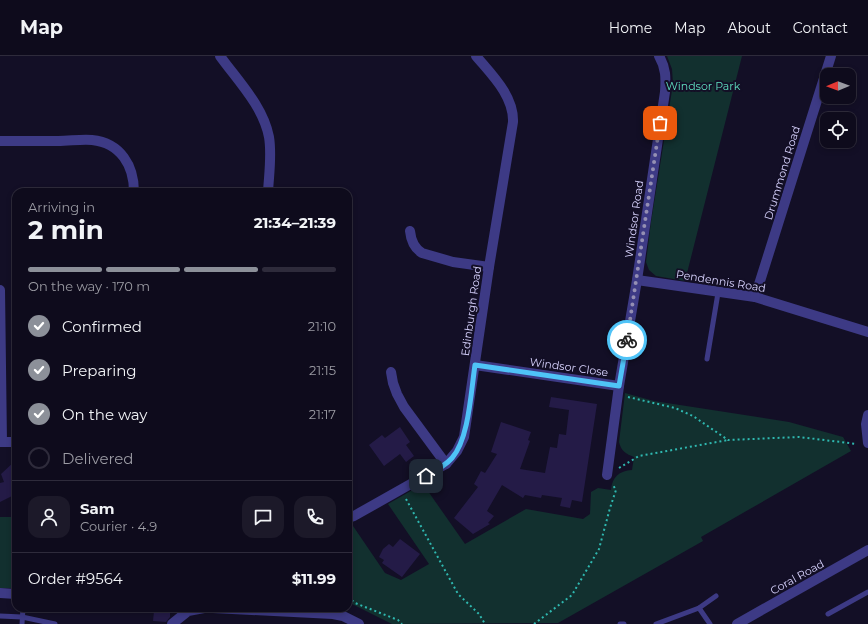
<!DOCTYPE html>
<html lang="en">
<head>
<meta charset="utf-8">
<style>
	body { margin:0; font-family:Montserrat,sans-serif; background:#1c1929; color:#f1f3f6; height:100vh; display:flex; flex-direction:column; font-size:15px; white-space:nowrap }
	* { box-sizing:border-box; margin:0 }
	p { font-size:13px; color:#9b9ba3 }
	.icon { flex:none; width:22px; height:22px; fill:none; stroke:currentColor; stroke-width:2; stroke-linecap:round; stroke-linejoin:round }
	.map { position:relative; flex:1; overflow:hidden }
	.drawer { position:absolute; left:12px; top:132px; width:340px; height:424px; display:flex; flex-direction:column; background:#0e0b1c; border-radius:12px; box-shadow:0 2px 6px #0003,0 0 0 1px #2e2b3b }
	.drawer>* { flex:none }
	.needle { width:26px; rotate:269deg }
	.buttons { position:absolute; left:820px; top:12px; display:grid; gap:8px }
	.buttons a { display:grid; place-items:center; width:36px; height:36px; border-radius:8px; background:#0e0b1c; box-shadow:0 2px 6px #0003,0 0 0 1px #2e2b3b; font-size:20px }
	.pin { position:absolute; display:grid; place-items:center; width:34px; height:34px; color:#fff; margin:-17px; border-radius:8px; box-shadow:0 2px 6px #0006 }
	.courier { position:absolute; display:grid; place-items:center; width:40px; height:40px; margin:-20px; border:3px solid #4fc3f7; border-radius:50%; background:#fff; color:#222; box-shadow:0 1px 5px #0007 }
	.summary em { font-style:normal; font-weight:700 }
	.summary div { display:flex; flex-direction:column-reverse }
	.summary { display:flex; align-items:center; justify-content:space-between; height:68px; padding:0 16px }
	h1 { font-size:26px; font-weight:700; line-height:30px }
	.bar { display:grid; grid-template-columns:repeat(4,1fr); gap:6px 4px; align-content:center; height:48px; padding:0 16px }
	.bar i { height:5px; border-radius:3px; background:#2e2b3b }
	.bar .current { background:#8c9099 }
	.bar p { grid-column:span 4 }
	.line { display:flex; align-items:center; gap:10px; padding:0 16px; border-top:1px solid #2e2b3b }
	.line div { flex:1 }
	.round { display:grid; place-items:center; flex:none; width:42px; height:42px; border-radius:12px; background:#1c1929 }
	ol { padding:0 16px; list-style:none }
	li { display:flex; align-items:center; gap:12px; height:44px }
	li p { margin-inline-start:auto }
	li .icon { padding:4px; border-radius:50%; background:#8c9099; color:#fff; stroke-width:4 }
	li:last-child { color:#9b9ba3 }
	li i { width:22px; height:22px; border:2px solid #2e2b3b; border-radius:50% }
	header { display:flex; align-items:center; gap:24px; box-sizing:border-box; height:56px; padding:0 20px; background:#0e0b1c; border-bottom:1px solid #2e2b3b }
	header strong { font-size:19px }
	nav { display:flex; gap:22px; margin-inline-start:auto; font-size:14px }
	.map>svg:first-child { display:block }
	.green { fill:#12302f }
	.building { fill:#241b47 }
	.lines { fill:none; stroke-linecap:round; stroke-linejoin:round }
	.path { stroke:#2fb8b0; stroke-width:2; stroke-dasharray:2 3; stroke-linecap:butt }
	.service { stroke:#3d3a85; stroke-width:5 }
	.minor { stroke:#3d3a85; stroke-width:10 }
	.done { stroke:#948fb3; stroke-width:4; stroke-dasharray:0 7.2 }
	.route { stroke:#4fc3f7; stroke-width:5 }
	.labels { text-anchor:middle; stroke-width:4; stroke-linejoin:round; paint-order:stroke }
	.park-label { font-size:11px; fill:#5fe0c0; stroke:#130f26 }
	.street-label { font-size:11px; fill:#d9d4ff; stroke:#130f26 }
</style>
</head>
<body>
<header>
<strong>Map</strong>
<nav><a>Home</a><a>Map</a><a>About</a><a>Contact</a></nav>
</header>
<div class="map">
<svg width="868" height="568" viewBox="0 0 868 568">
	<rect width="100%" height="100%" fill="#130f26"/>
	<g class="green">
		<polygon points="667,0 742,0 685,225 656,220 649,214 646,206 651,166 673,28 672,13"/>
		<path d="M 625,337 L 654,345 L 789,366 L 843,381 L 851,395 L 701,481 L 703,485 L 558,567 L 392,568 L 348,546 L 348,468 L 351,467 L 385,517 L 401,524 L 429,508 L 388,448 L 423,428 L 465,488 L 526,453 L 583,463 L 590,458 L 591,436 L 598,432 L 611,434 C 612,421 619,415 632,414 L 634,401 C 626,398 621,395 619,386 Z"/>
		<rect x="0" y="461" width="16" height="71"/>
	</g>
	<g class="building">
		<polygon points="551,341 597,348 582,446 572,444 570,452 560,450 562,442 542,439 541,442 525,439 523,442 502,429 487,455 494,460 488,467 490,468 473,478 454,462 478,431 474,428 481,415 485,417 497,398 491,396 501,366 531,376 528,384 530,385 520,413 545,417 550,391 557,392 559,378 566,379 569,354 549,351"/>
		<polygon points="400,371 410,386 406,389 414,400 406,406 400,398 384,410 369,389 382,379 385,382"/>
		<polygon points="16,404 16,438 0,446 0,427 4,426 1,418"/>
		<polygon points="400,483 420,498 402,521 382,507 384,504 379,501 383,493 389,488 393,491"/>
		<polygon points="154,555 170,556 170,561 166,566 153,565"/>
	</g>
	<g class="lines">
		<g class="path">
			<polyline points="628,341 675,352 693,360 728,384 799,381 857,388"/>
			<polyline points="619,412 639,400 728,384"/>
			<polyline points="406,443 458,538 479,558 485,568"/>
			<polyline points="348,541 355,547 398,564 402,568"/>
			<polyline points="534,568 572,539 599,493 610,452 616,434 613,429"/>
		</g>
		<g class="service">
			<polyline points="707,303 718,237"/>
			<polyline points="699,552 716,540"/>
			<polyline points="828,558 868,536"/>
			<polyline points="0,560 22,561 55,568"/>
			<polyline points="22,568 23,552"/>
			<polyline points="620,568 624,568"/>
			<polyline points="656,568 699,552 710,568"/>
		</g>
		<g class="minor">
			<path d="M 220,0 C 238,25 263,50 269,81 C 272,99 269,118 268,136"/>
			<path d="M 0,85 C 19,85 39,85 58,85 C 70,85 81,83 92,84 C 121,87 134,110 134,136"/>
			<path d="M 410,175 C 411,185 414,192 422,197 L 453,206 L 489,211"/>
			<polyline points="637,224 755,241 868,276"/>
			<polyline points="0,234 2,386"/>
			<polyline points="755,241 831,0"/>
			<polyline points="475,309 619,330"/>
			<polyline points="391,316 393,327 397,338 404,351 446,408"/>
			<polyline points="868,359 866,368 868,387"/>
			<polyline points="0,386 16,386"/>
			<path d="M 607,419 L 619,330 L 637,224 L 665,36 C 666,22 666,12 659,0"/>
			<path d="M 348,462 L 354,460 L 446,408 L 457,395 L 464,381 L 489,211 L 513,66 C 514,40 492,19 476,0"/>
			<polyline points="0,537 16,538"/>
			<polyline points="213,552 333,558 343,560 359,568"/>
			<polyline points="172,568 188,555 204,552"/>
			<polyline points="737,568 868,494"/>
		</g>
	</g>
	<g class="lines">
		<polyline class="done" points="627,284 660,67"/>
		<path class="route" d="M 426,420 C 435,415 445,410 452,402 C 469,383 471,335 475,309 L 619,330 L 627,284"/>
	</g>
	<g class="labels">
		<g class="park-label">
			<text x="703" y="34">Windsor Park</text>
		</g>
		<g class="street-label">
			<text transform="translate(782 117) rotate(-73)" y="4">Drummond Road</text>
			<text transform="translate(634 163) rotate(-82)" y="4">Windsor Road</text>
			<text transform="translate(721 225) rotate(9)" y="4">Pendennis Road</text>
			<text transform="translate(471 255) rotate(-82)" y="4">Edinburgh Road</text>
			<text transform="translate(569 311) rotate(8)" y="4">Windsor Close</text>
			<text transform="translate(797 521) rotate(-29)" y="4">Coral Road</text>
		</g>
	</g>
</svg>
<div class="buttons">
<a><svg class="needle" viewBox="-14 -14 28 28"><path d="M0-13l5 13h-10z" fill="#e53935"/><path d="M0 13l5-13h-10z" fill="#9b9ba3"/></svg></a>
<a><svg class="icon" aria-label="locate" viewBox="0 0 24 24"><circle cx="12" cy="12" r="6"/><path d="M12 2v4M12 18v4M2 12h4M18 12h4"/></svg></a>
</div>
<div class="pin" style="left:660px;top:67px;background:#ea580c"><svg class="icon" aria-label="bag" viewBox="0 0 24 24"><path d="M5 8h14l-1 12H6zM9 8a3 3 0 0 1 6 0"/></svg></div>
<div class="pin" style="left:426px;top:420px;background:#1f2937"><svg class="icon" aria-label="home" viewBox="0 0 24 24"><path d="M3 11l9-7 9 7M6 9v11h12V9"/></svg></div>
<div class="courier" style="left:627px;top:284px"><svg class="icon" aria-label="bike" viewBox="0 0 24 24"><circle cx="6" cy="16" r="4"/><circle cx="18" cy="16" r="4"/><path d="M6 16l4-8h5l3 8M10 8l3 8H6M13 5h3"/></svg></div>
<section class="drawer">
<div class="summary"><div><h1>2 min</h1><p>Arriving in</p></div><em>21:34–21:39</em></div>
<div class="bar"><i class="current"></i><i class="current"></i><i class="current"></i><i></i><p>On the way · 170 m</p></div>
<ol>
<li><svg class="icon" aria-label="check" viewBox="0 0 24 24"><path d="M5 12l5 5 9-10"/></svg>Confirmed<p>21:10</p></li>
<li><svg class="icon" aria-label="check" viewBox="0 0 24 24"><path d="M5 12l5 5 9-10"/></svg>Preparing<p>21:15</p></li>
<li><svg class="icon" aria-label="check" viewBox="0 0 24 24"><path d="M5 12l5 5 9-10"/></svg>On the way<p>21:17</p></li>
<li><i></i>Delivered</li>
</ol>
<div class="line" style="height:72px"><a class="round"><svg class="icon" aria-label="person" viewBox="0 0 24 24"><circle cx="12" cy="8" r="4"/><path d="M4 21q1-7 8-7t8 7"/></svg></a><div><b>Sam</b><p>Courier · 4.9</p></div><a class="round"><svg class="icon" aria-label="chat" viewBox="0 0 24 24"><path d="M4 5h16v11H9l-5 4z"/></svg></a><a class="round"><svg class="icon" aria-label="phone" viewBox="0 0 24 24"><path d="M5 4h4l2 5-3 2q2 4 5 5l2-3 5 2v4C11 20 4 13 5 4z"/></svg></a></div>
<div class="line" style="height:52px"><div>Order #9564</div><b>$11.99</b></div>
</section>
</div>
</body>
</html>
